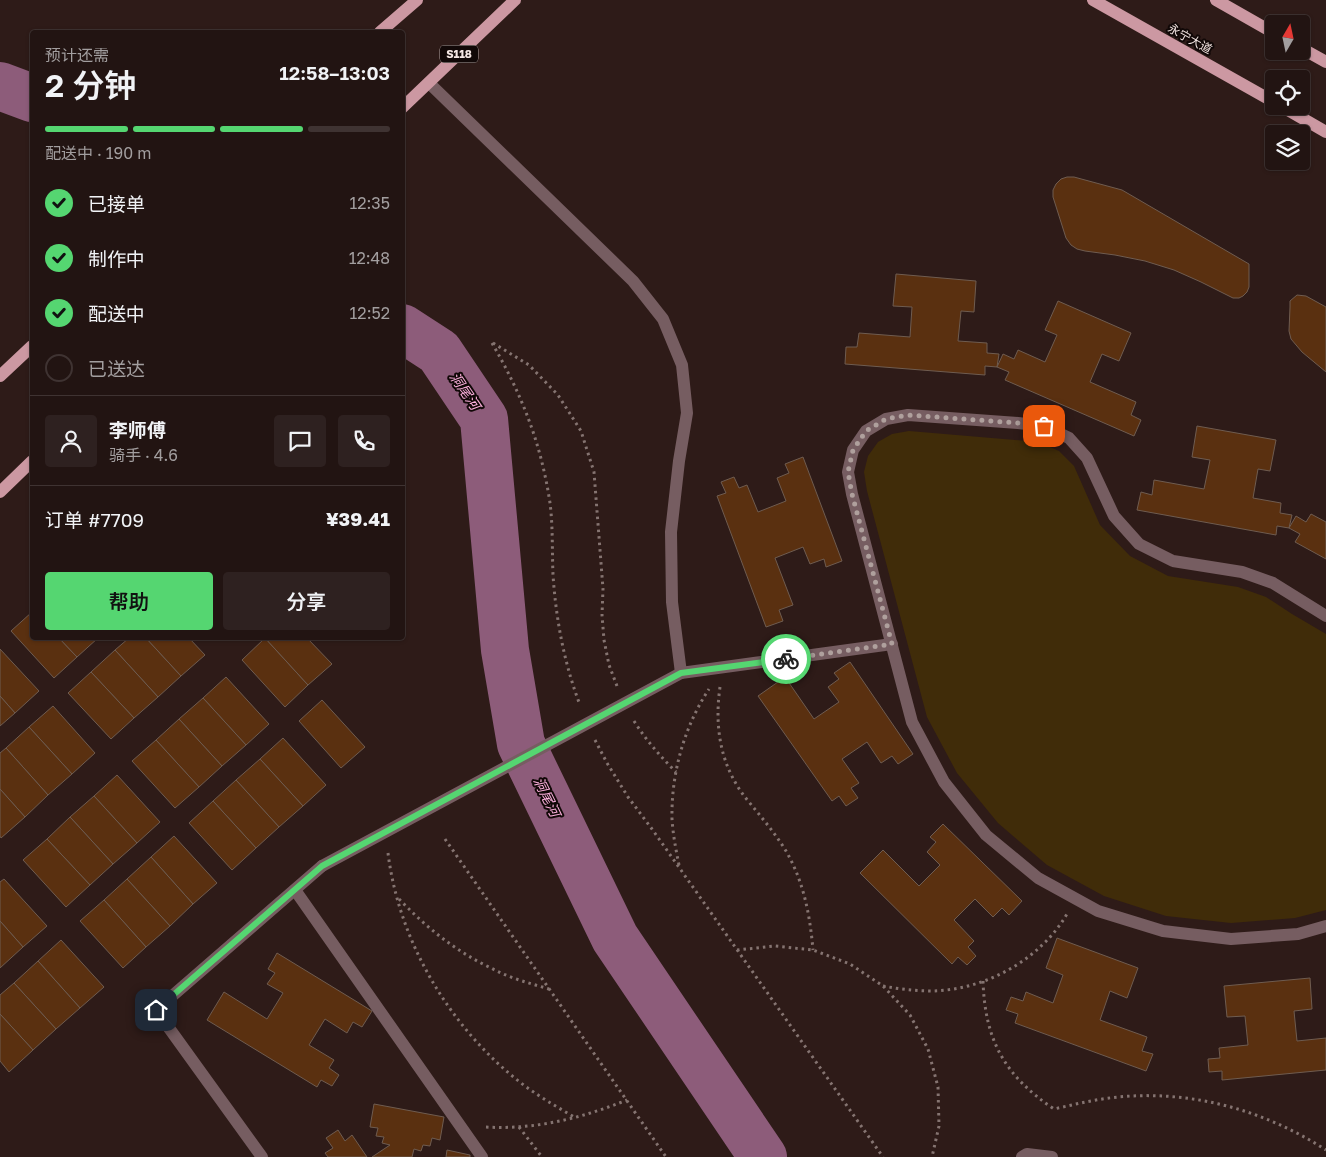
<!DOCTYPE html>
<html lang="zh">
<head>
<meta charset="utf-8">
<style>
	body { margin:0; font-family:"Golos Text","Noto Sans SC",sans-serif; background:#2e2120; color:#f1f3f6; height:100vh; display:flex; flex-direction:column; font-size:19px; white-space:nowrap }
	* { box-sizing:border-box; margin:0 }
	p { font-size:16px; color:#a29e9f }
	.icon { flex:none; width:28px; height:28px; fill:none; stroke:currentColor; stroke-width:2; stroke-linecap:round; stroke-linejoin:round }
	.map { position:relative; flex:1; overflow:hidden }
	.drawer { position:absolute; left:30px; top:30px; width:375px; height:610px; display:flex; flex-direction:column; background:#221412; border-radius:5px; box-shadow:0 1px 4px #0004,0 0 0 1px #3f3332 }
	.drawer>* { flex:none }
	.needle { width:32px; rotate:9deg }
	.buttons { position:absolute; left:1265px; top:15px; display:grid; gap:10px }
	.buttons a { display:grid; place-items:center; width:45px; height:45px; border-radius:5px; background:#221412; box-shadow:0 1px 4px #0004,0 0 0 1px #3f3332; font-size:25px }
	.pin { position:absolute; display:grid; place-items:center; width:42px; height:42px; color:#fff; margin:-21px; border-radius:10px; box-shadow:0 2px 8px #0006 }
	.courier { position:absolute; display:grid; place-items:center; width:50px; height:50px; margin:-25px; border:4px solid #55d671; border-radius:50%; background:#fff; color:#222; box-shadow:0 1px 6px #0007 }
	.overview em { font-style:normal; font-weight:600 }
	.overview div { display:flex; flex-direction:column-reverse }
	.overview { display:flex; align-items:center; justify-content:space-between; height:85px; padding:0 15px }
	h1 { font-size:32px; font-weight:600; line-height:38px }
	.bar { display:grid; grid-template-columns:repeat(4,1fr); gap:8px 5px; align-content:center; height:60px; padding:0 15px }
	.bar i { height:6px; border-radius:4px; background:#3f3332 }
	.bar .current { background:#55d671 }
	.bar p { grid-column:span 4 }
	.line { display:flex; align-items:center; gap:12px; padding:0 15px; border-top:1px solid #3f3332 }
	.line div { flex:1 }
	.round { display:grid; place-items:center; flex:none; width:52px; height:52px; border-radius:5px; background:#2e2120 }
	ol { padding:0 15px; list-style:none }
	li { display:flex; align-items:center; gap:15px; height:55px }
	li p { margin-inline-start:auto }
	li .icon { padding:5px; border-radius:50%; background:#55d671; color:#111; stroke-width:4 }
	li:last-child { color:#a29e9f }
	li i { width:28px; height:28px; border:2px solid #3f3332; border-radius:50% }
	.action { display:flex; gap:10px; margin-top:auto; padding:10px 15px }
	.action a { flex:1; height:58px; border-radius:5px; background:#55d671; color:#111; font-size:20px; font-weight:600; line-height:58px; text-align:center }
	.action a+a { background:#2e2120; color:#f1f3f6 }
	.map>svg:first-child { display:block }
	.green { fill:#402c09 }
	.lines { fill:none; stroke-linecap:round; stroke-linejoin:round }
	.river { stroke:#8d5c7a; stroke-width:48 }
	.building { fill:#5a3010; stroke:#6f5c50 }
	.path { stroke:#857471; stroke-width:3; stroke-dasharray:2.5 4; stroke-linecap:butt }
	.minor { stroke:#765d61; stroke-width:12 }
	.major { stroke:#cc98a2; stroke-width:12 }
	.minor-bridge { stroke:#765d61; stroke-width:12 }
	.done { stroke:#afa09d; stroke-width:5; stroke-dasharray:0 9 }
	.route { stroke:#55d671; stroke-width:6 }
	.labels { text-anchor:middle; stroke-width:4; stroke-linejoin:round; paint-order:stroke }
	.shield { fill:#110807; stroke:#b1a4a2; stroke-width:1 }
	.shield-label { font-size:11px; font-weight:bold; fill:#f5e7e4 }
	.street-label { font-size:12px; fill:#f5e7e4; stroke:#110807 }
	.water-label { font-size:14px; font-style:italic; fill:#fbafdc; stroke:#110807 }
</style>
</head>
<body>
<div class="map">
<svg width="1326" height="1157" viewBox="0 0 1326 1157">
	<rect width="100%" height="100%" fill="#2e1b18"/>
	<polygon class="green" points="909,431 1039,442 1059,451 1074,466 1100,525 1130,556 1168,576 1238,587 1266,597 1292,614 1326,634 1326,910 1295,918 1231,923 1166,916 1104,896 1047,865 998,823 957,773 927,717 867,491 864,472 868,456 878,442 892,434"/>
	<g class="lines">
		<g class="river">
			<polyline points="0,86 32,98"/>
			<polyline points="402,328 439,352 484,419 505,650 521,744 615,938 763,1157"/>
		</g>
	</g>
	<g class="building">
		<polygon points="1067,177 1074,177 1122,190 1249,264 1249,287 1247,292 1243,296 1239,298 1233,298 1201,282 1174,270 1145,261 1115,255 1085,251 1077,249 1071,245 1066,238 1053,197 1053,190 1056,184 1061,179"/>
		<polygon points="896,274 976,281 974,312 961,311 958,341 987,343 987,353 999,354 997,367 985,366 985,375 845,364 846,347 857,347 859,333 910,337 912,307 893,306"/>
		<polygon points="1297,295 1306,296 1326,307 1326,372 1302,352 1291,339 1289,331 1290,307 1290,301"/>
		<polygon points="1058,301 1131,333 1119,361 1102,354 1090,382 1136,402 1131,415 1141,420 1134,436 1005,380 1009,372 997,367 1003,354 1014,359 1018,350 1045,362 1057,335 1045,330"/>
		<polygon points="1197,426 1276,440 1270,471 1258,469 1253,498 1281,503 1280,513 1292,515 1289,528 1277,526 1276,535 1137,510 1141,492 1152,495 1154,480 1204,489 1210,460 1192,457"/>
		<polygon points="803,457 842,561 826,567 824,559 810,564 803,547 775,558 793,605 779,610 783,621 766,627 717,496 726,493 721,482 734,477 739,488 747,485 758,512 786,501 777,478 789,473 785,464"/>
		<polygon points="1311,514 1326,522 1326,559 1295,542 1300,534 1289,528 1296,516 1306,522"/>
		<polygon points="32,612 32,638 59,638 77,657 54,678 11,631"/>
		<polygon points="59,638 98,638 77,657"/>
		<polygon points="129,638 146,638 181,676 158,697 115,650"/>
		<polygon points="146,638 189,638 205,655 181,676"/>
		<polygon points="265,638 308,685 285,707 242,660"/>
		<polygon points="265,638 307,638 332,664 308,685"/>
		<polygon points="0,649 39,691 15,713 0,696"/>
		<polygon points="115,650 158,697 134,718 91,672"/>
		<polygon points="850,662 913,754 898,764 892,756 881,763 867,742 842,759 859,783 851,788 858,798 846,806 839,796 832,801 758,696 785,677 814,719 839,702 828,687 839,679 834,673"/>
		<polygon points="91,672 134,718 111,739 68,693"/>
		<polygon points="226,677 269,724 246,745 203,698"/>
		<polygon points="0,696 15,713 0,726"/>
		<polygon points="203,698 246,745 222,766 179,719"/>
		<polygon points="322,700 365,747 341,768 299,721"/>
		<polygon points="53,706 95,753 72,774 29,727"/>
		<polygon points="179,719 222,766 199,787 156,740"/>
		<polygon points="29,727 72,774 48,795 6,748"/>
		<polygon points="283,738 326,785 303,806 260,759"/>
		<polygon points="156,740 199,787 175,808 132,761"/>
		<polygon points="6,748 48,795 25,817 0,789 0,753"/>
		<polygon points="260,759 303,806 279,827 236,780"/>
		<polygon points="117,775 160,822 137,843 94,796"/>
		<polygon points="236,780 279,827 256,848 213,801"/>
		<polygon points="0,789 25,817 1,838 0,836"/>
		<polygon points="94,796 137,843 113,864 70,817"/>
		<polygon points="213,801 256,848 232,870 189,823"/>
		<polygon points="70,817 113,864 90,885 47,839"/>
		<polygon points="943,824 1022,901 1009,915 1002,908 993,917 975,899 954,920 974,941 968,947 976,956 967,965 958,957 952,964 860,873 883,850 919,886 940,865 927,852 936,842 930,837"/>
		<polygon points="174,836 217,883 193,904 151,857"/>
		<polygon points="47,839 90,885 66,907 23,860"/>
		<polygon points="151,857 193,904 170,926 127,879"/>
		<polygon points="4,879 47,926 23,947 0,921 0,882"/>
		<polygon points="127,879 170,926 146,947 104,900"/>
		<polygon points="104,900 146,947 123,968 80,921"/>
		<polygon points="0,921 23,947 0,968"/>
		<polygon points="1057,938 1138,968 1127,998 1110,991 1100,1020 1147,1037 1142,1051 1153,1054 1146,1071 1015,1023 1018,1014 1006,1010 1011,997 1023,1001 1026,992 1053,1003 1063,975 1046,968"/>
		<polygon points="61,940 104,987 80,1008 38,961"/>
		<polygon points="277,953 372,1011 362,1027 353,1022 347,1033 325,1019 309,1045 334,1060 329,1068 339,1075 332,1086 321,1080 317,1087 207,1020 224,992 267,1019 283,993 267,984 275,973 268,969"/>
		<polygon points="38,961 80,1008 56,1029 14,983"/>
		<polygon points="1310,978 1312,1009 1294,1011 1297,1041 1326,1038 1326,1070 1222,1080 1222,1071 1209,1072 1208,1059 1220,1058 1219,1048 1248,1045 1245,1016 1227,1017 1224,986"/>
		<polygon points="14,983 56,1029 33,1050 0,1014 0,995"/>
		<polygon points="0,1014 33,1050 9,1072 0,1061"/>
		<polygon points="374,1104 444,1117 440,1140 432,1138 430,1146 423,1145 421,1151 414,1149 412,1157 372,1157 390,1145 382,1143 384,1137 376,1136 378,1128 370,1127"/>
		<polygon points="338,1130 345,1141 352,1135 367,1157 328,1157 325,1153 333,1148 326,1138"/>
		<polygon points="447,1150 470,1155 470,1157 446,1157"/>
	</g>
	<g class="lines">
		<g class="path">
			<path d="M 492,343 C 522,395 541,443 550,503 C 553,527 552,551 553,575 C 556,619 564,663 580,705"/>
			<polyline points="493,343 529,365 558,395 581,431 594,472 603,589 602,615 604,640 609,665 617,686"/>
			<path d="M 720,687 C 714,729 721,769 749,802 C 762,818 775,833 786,851 C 804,882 810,916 813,950"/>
			<path d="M 634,721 C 646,740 660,756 676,772"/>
			<polyline points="595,740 607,763 628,797 652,829 883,1157"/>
			<polyline points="445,839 666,1157"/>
			<path d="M 388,853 C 399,942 450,1028 521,1083 C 538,1096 557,1107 576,1118"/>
			<path d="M 679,865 C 676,850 673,835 672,819 C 671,774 684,727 709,689"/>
			<path d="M 399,899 C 426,927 455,951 491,968 C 509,978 529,983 549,989"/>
			<polyline points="737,950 775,946 813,950 850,964 883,986 910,1015 928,1049 938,1087 939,1126 932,1157"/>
			<path d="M 983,981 C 985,1041 1005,1076 1054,1109 C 1076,1104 1097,1099 1118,1097 C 1192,1090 1264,1110 1326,1150"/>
			<path d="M 883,986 C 899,989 915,991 932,991 C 985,990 1040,960 1067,914"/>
			<path d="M 486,1127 C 535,1130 582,1118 627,1100"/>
			<polyline points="519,1127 542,1157"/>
		</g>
		<g class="minor">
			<polyline points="429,83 633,281 663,319 682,365 687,413 679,461 671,532 672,602 681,673 892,644"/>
			<polyline points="1326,616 1273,583 1242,572 1173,561 1139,544 1114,516 1087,458 1069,438 1044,426 1018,423 908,415 886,419 866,431 853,450 848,472 852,494 912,722 944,782 986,835 1038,878 1098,911 1163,931 1231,939 1298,934 1326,926"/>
			<polyline points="295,890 482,1157"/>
			<polyline points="262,1157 156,1010 322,866"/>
			<polyline points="1022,1157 1027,1154 1052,1157"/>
		</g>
		<g class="major">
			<polyline points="1093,0 1274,102"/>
			<polyline points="1216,0 1274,33"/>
			<polyline points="380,32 417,0"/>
			<polyline points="1301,48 1326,62"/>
			<polyline points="1281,106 1326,132"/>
			<polyline points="402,108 515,0"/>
			<polyline points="0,376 32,346"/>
			<polyline points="0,492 32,461"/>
		</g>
		<polyline class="minor-bridge" points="322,866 681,673"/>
	</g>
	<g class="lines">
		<polyline class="done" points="786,659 892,644 852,494 848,472 853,450 866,431 886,419 908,415 1018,423 1044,426"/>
		<polyline class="route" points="156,1010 322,866 681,673 786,659"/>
	</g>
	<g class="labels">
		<rect class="shield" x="440" y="45.5" width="38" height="17" rx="4"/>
		<g class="shield-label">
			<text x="459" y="58">S118</text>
		</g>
		<g class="street-label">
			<text transform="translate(1190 39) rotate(29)" y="4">永宁大道</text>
		</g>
		<g class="water-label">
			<text transform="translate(465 391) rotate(56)" y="5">洞尾河</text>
			<text transform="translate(547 797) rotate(64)" y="5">洞尾河</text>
		</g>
	</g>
</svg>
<div class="buttons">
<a><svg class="needle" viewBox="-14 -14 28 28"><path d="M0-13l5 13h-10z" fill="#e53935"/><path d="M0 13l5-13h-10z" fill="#a29e9f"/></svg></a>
<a><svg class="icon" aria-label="locate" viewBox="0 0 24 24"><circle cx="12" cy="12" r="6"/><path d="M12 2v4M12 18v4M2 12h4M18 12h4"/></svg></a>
<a><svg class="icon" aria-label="layers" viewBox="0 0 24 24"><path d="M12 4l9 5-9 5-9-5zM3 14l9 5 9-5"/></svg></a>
</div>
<div class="pin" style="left:1044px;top:426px;background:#ea580c"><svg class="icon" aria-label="bag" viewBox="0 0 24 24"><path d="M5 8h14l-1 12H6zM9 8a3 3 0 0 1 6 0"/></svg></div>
<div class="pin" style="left:156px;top:1010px;background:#1f2937"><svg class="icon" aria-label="home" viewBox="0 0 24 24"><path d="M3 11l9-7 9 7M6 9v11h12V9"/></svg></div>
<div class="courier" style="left:786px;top:659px"><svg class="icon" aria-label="bike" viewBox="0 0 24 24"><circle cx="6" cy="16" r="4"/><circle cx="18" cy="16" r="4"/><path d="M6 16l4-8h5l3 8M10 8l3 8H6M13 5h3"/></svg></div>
<section class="drawer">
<div class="overview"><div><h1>2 分钟</h1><p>预计还需</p></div><em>12:58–13:03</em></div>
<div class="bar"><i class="current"></i><i class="current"></i><i class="current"></i><i></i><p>配送中 · 190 m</p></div>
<ol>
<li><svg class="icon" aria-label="check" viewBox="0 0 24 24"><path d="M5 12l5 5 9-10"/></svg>已接单<p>12:35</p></li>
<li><svg class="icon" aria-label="check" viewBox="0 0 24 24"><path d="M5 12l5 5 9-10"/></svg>制作中<p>12:48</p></li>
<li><svg class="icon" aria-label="check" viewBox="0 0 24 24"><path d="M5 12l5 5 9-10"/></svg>配送中<p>12:52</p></li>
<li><i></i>已送达</li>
</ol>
<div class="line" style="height:90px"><a class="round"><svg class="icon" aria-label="person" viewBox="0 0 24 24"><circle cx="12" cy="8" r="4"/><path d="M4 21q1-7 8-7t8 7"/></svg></a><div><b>李师傅</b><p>骑手 · 4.6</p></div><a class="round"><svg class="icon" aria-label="chat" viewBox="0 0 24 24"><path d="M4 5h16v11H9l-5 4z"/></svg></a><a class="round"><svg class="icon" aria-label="phone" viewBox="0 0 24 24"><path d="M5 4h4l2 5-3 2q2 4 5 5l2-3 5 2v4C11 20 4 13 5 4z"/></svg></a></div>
<div class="line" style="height:65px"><div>订单 #7709</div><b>¥39.41</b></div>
<div class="action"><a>帮助</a><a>分享</a></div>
</section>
</div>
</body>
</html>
